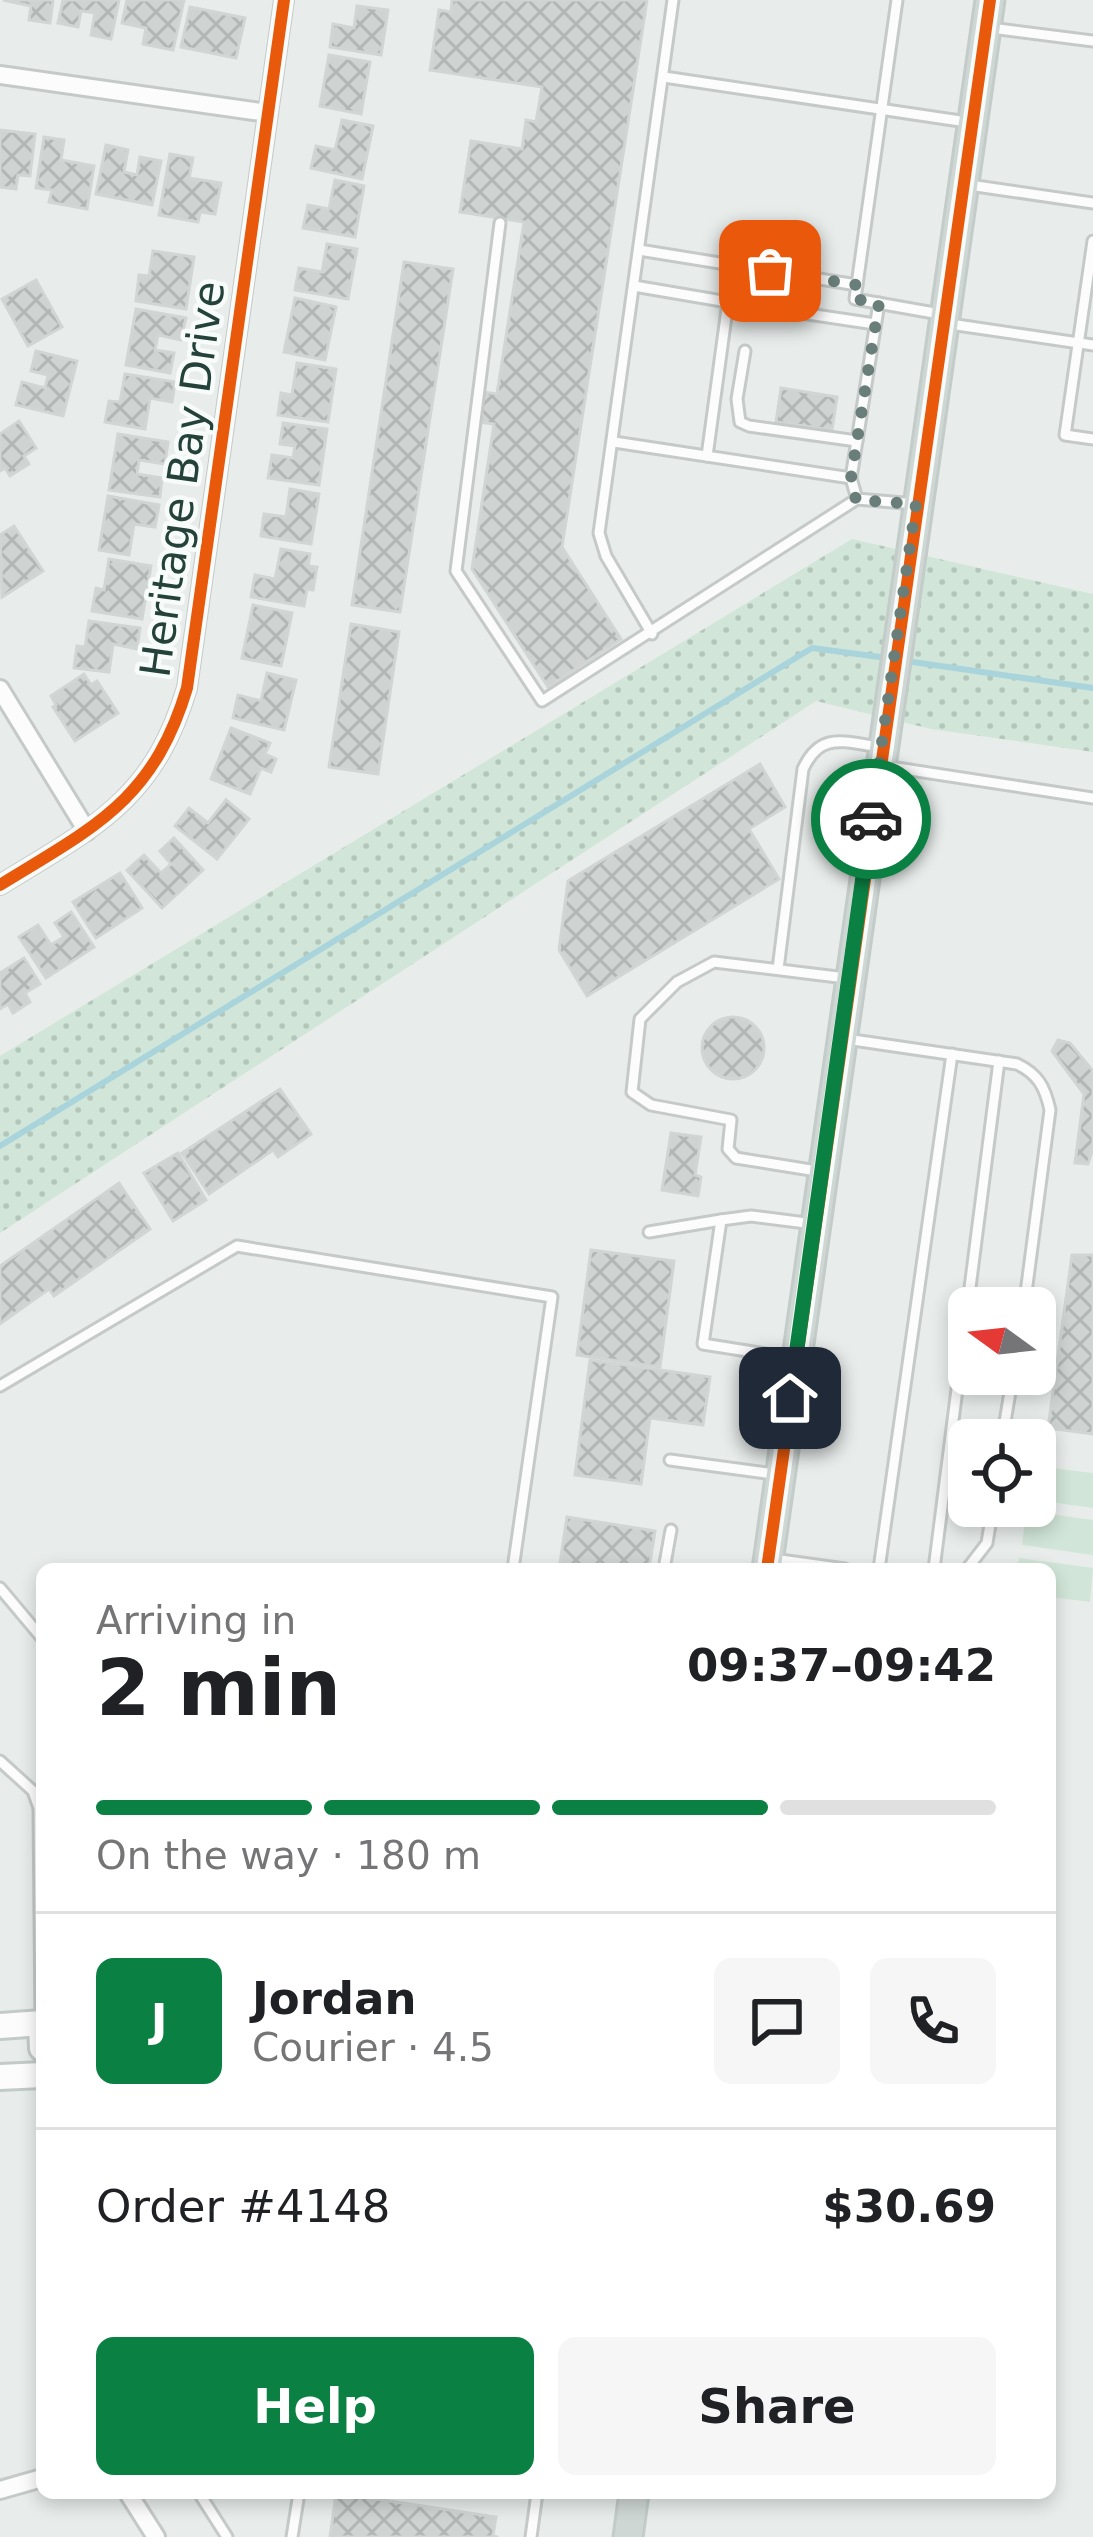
<!DOCTYPE html>
<html lang="en">
<head>
<meta charset="utf-8">
<style>
	body { margin:0; font-family:"DejaVu Sans",sans-serif; background:#f6f6f6; color:#202124; height:100vh; display:flex; flex-direction:column; font-size:45px; white-space:nowrap }
	* { box-sizing:border-box; margin:0 }
	p { font-size:39px; color:#757577 }
	.icon { flex:none; width:66px; height:66px; fill:none; stroke:currentColor; stroke-width:2; stroke-linecap:round; stroke-linejoin:round }
	.map { position:relative; flex:1; overflow:hidden }
	.panel { position:absolute; left:36px; top:1563px; width:1020px; height:936px; display:flex; flex-direction:column; background:#fff; border-radius:18px; box-shadow:0 6px 18px #0003 }
	.panel>* { flex:none }
	.needle { width:78px; rotate:285deg }
	.fabs { position:absolute; left:948px; top:1287px; display:grid; gap:24px }
	.fabs a { display:grid; place-items:center; width:108px; height:108px; border-radius:18px; background:#fff; box-shadow:0 6px 18px #0003; font-size:60px }
	.pin { position:absolute; display:grid; place-items:center; width:102px; height:102px; color:#fff; margin:-51px; border-radius:24px; box-shadow:0 6px 18px #0006 }
	.courier { position:absolute; display:grid; place-items:center; width:120px; height:120px; margin:-60px; border:9px solid #0b8043; border-radius:50%; background:#fff; color:#222; box-shadow:0 3px 15px #0007 }
	.head em { font-style:normal; font-weight:600 }
	.head div { display:flex; flex-direction:column-reverse }
	.head { display:flex; align-items:center; justify-content:space-between; height:204px; padding:0 60px }
	h1 { font-size:78px; font-weight:600; line-height:90px }
	.bar { display:grid; grid-template-columns:repeat(4,1fr); gap:18px 12px; align-content:center; height:144px; padding:0 60px }
	.bar i { height:15px; border-radius:9px; background:#e0e0e0 }
	.bar .selected { background:#0b8043 }
	.bar p { grid-column:span 4 }
	.line { display:flex; align-items:center; gap:30px; padding:0 60px; border-top:3px solid #e0e0e0 }
	.line div { flex:1 }
	.round { display:grid; place-items:center; flex:none; width:126px; height:126px; border-radius:18px; background:#f6f6f6 }
	.action { display:flex; gap:24px; margin-top:auto; padding:24px 60px }
	.action a { flex:1; height:138px; border-radius:18px; background:#0b8043; color:#fff; font-size:48px; font-weight:600; line-height:138px; text-align:center }
	.action a+a { background:#f6f6f6; color:#202124 }
	.map>svg:first-child { display:block }
	.grass { fill:url(#grass-dots) }
	.garden { fill:#d1e6d8 }
	.lines { fill:none; stroke-linecap:round; stroke-linejoin:round }
	.stream { stroke:#a9d4db; stroke-width:6 }
	.building { fill:url(#building-cross-hatch); stroke:#d1d6d4; stroke-width:3 }
	.service-casing { stroke:#c5cac8; stroke-width:15 }
	.minor-casing { stroke:#c5cac8; stroke-width:22 }
	.secondary-casing { stroke:#c3cbc8; stroke-width:30 }
	.primary-casing { stroke:#c3ccc9; stroke-width:33 }
	.service { stroke:#fcfcfc; stroke-width:9 }
	.minor { stroke:#fcfcfc; stroke-width:16 }
	.secondary { stroke:#fcfcfc; stroke-width:24 }
	.primary { stroke:#cfd7d5; stroke-width:27 }
	.cycleway-casing { stroke:#f7fbf9; stroke-width:20 }
	.cycleway { stroke:#e8590c; stroke-width:12 }
	.done { stroke:#697e78; stroke-width:12; stroke-dasharray:0 21.6 }
	.route { stroke:#0b8043; stroke-width:15 }
	.labels { text-anchor:middle; stroke-width:9; stroke-linejoin:round; paint-order:stroke }
	.street-label { font-size:42px; fill:#24423a; stroke:#f7fbf9 }
</style>
</head>
<body>
<div class="map">
<svg width="1093" height="2537" viewBox="0 0 1093 2537">
	<defs>
		<pattern id="grass-dots" width="8" height="8" patternUnits="userSpaceOnUse" patternTransform="scale(3)"><rect width="8" height="8" fill="#d1e6d8"/><path d="M2 2h.1M6 6h.1" fill="none" stroke="#b3c6ba" stroke-width="1.8" stroke-linecap="round"/></pattern>
		<pattern id="building-cross-hatch" width="8" height="8" patternUnits="userSpaceOnUse" patternTransform="scale(3)"><rect width="8" height="8" fill="#cfd4d2"/><path d="M0 0l8 8M0 8l8-8" fill="none" stroke="#b2b7b5"/></pattern>
	</defs>
	<rect width="100%" height="100%" fill="#e8edeb"/>
	<polygon class="grass" points="852,539 1093,594 1093,752 931,729 816,701 0,1233 0,1056"/>
	<g class="garden">
		<polygon points="1035,1466 1093,1473 1093,1508 1035,1500"/>
		<polygon points="1026,1511 1093,1520 1093,1555 1022,1545"/>
		<polygon points="1019,1558 1093,1568 1090,1602 1050,1597 1050,1569 1017,1569"/>
	</g>
	<g class="lines">
		<g class="stream">
			<polyline points="906,661 1093,688"/>
			<polyline points="0,1146 812,648 887,658"/>
		</g>
	</g>
	<g class="building">
		<polygon points="3,0 53,0 50,23 29,20 31,6"/>
		<polygon points="63,0 119,0 111,39 91,35 95,13 81,11 78,27 58,23"/>
		<polygon points="127,0 184,0 173,50 143,44 146,28 122,23"/>
		<polygon points="452,0 647,0 562,547 621,639 548,687 472,569 494,424 478,422 483,392 497,394 524,222 460,212 471,141 522,149 526,120 536,122 542,87 430,70 439,10 451,12"/>
		<polygon points="357,6 388,10 381,55 330,47 333,24 354,28"/>
		<polygon points="190,7 245,18 236,58 181,47"/>
		<polygon points="329,55 370,62 361,114 320,106"/>
		<polygon points="342,120 373,126 362,179 311,168 316,146 335,150"/>
		<polygon points="0,130 35,134 30,176 18,175 16,189 0,187"/>
		<polygon points="44,137 64,140 61,160 94,166 87,209 49,202 52,190 36,188"/>
		<polygon points="106,145 128,150 124,172 137,175 140,157 161,161 152,205 96,194"/>
		<polygon points="170,154 193,158 189,178 221,183 215,214 200,212 198,222 159,215"/>
		<polygon points="335,180 364,186 355,237 303,228 308,205 329,209"/>
		<polygon points="327,244 357,249 348,299 295,290 299,268 322,272"/>
		<polygon points="153,251 194,257 186,309 136,301 139,275 149,276"/>
		<polygon points="404,262 453,269 400,612 352,605"/>
		<polygon points="36,280 62,327 28,346 2,299"/>
		<polygon points="295,298 336,307 325,360 284,352"/>
		<polygon points="136,309 186,318 181,340 158,335 155,350 174,353 170,373 126,365"/>
		<polygon points="36,351 77,361 63,416 16,405 22,382 45,388 48,375 31,371"/>
		<polygon points="297,363 336,369 328,422 278,415 281,393 292,395"/>
		<polygon points="125,374 175,382 172,402 150,398 145,429 105,422 109,401 120,402"/>
		<polygon points="781,388 837,397 832,430 776,422"/>
		<polygon points="19,421 36,448 24,456 29,464 10,476 5,468 0,471 0,434"/>
		<polygon points="283,423 327,429 319,485 268,478 272,455 293,458 295,446 280,444"/>
		<polygon points="118,434 168,442 165,464 139,460 137,474 162,478 160,497 109,490"/>
		<polygon points="290,489 319,494 311,544 261,536 264,514 286,517"/>
		<polygon points="108,496 159,505 155,527 134,524 129,555 99,550"/>
		<polygon points="14,526 43,571 2,597 0,535"/>
		<polygon points="281,549 310,554 308,566 317,567 313,590 307,589 304,606 251,597 255,575 275,579"/>
		<polygon points="109,559 151,566 142,619 92,611 96,588 104,590"/>
		<polygon points="253,605 292,613 281,666 242,658"/>
		<polygon points="89,621 140,628 137,649 113,644 109,672 74,668 77,646 85,647"/>
		<polygon points="351,624 399,632 378,774 329,767"/>
		<polygon points="267,673 296,680 284,730 233,718 238,695 261,701"/>
		<polygon points="84,674 91,685 97,681 118,713 75,741 53,707 56,705 51,696"/>
		<polygon points="231,728 270,743 265,754 276,759 271,772 261,768 250,794 211,779"/>
		<polygon points="760,764 785,807 749,829 779,879 587,996 559,950 568,881"/>
		<polygon points="226,800 249,819 217,859 175,826 189,808 208,823"/>
		<polygon points="174,838 203,870 162,908 127,870 144,855 161,873 171,864 160,851"/>
		<polygon points="120,873 142,908 96,938 73,902"/>
		<polygon points="71,912 94,947 46,978 19,937 38,925 51,945 64,937 55,923"/>
		<polygon points="24,958 40,984 25,993 30,1002 13,1013 8,1004 0,1009 0,973"/>
		<circle cx="733" cy="1048" r="31"/>
		<polygon points="1058,1040 1070,1043 1093,1071 1093,1148 1088,1164 1075,1163 1084,1094 1052,1051"/>
		<polygon points="280,1089 311,1134 278,1157 273,1150 209,1194 182,1153"/>
		<polygon points="671,1133 701,1137 695,1175 701,1177 698,1196 662,1190"/>
		<polygon points="178,1153 206,1200 173,1221 144,1173"/>
		<polygon points="119,1183 150,1229 54,1296 49,1289 0,1324 0,1266"/>
		<polygon points="591,1250 674,1261 660,1367 577,1355"/>
		<polygon points="1072,1255 1093,1255 1093,1434 1048,1428"/>
		<polygon points="590,1360 710,1377 703,1425 650,1418 641,1484 575,1475"/>
		<polygon points="567,1517 655,1531 649,1569 559,1569"/>
		<polygon points="336,2493 496,2517 493,2536 498,2537 330,2537"/>
	</g>
	<g class="lines">
		<g class="service-casing">
			<g id="service">
				<polyline points="897,0 855,299 940,314"/>
				<polyline points="991,28 1093,41"/>
				<polyline points="664,77 967,122"/>
				<polyline points="969,185 1093,203"/>
				<polyline points="500,223 456,571 542,701 857,499 916,504"/>
				<polyline points="1093,241 1065,435 1093,439"/>
				<polyline points="639,250 857,285"/>
				<polyline points="634,286 728,302"/>
				<polyline points="950,324 1093,345"/>
				<polyline points="745,351 737,399 740,422 749,426 857,441"/>
				<polyline points="614,442 851,478"/>
				<polyline points="707,456 728,302 875,324"/>
				<polyline points="857,499 851,478 879,303"/>
				<polyline points="652,634 606,556 599,533 673,0"/>
				<polyline points="884,766 1093,798"/>
				<path d="M 778,969 L 803,769 C 821,730 845,743 882,747"/>
				<path d="M 846,1039 L 1017,1064 C 1038,1074 1045,1087 1050,1110 L 1024,1308"/>
				<polyline points="817,1171 736,1158 728,1149 731,1120 651,1105 632,1092 640,1019 677,982 714,962 846,978"/>
				<polyline points="649,1232 721,1220"/>
				<polyline points="791,1358 703,1344 721,1220 751,1216 814,1224"/>
				<polyline points="0,1386 237,1246 552,1297 513,1569"/>
				<polyline points="1002,1440 1013,1374"/>
				<polyline points="670,1460 774,1474"/>
				<polyline points="773,1559 845,1569"/>
				<polyline points="664,1569 671,1530"/>
				<polyline points="879,1569 952,1054"/>
				<polyline points="934,1569 999,1061"/>
				<polyline points="967,1569 987,1543 993,1506"/>
				<polyline points="0,1588 42,1638"/>
				<polyline points="0,1761 33,1791 39,1808 41,2022"/>
				<polyline points="199,2493 227,2537"/>
				<polyline points="292,2537 299,2493"/>
				<polyline points="531,2537 537,2493"/>
			</g>
		</g>
		<g class="minor-casing">
			<g id="minor">
				<polyline points="0,75 268,113"/>
				<polyline points="0,689 87,831"/>
				<path d="M 0,885 C 94,827 153,801 187,688 L 284,0"/>
				<polyline points="0,2490 42,2478"/>
				<polyline points="128,2493 156,2537"/>
			</g>
		</g>
		<g class="secondary-casing">
			<g id="secondary">
				<polyline points="41,2023 42,2048"/>
				<polyline points="0,2026 42,2023"/>
				<polyline points="0,2077 42,2075"/>
			</g>
		</g>
		<g class="primary-casing">
			<g id="primary">
				<polyline points="767,1569 990,0"/>
				<polyline points="628,2537 634,2493"/>
			</g>
		</g>
		<use href="#service" class="service"/>
		<use href="#minor" class="minor"/>
		<use href="#secondary" class="secondary"/>
		<use href="#primary" class="primary"/>
		<g class="cycleway-casing">
			<g id="cycleway">
				<path d="M 0,885 C 94,827 153,801 187,688 L 284,0"/>
				<polyline points="767,1569 990,0"/>
			</g>
		</g>
		<use href="#cycleway" class="cycleway"/>
	</g>
	<g class="lines">
		<polyline class="done" points="770,271 857,285 855,299 879,303 851,478 856,500 916,504 871,819"/>
		<polyline class="route" points="790,1398 871,819"/>
	</g>
	<g class="labels">
		<g class="street-label">
			<text transform="translate(182 479) rotate(-82)" y="15">Heritage Bay Drive</text>
		</g>
	</g>
</svg>
<div class="fabs">
<a><svg class="needle" viewBox="-14 -14 28 28"><path d="M0-13l5 13h-10z" fill="#e53935"/><path d="M0 13l5-13h-10z" fill="#757577"/></svg></a>
<a><svg class="icon" aria-label="locate" viewBox="0 0 24 24"><circle cx="12" cy="12" r="6"/><path d="M12 2v4M12 18v4M2 12h4M18 12h4"/></svg></a>
</div>
<div class="pin" style="left:770px;top:271px;background:#ea580c"><svg class="icon" aria-label="bag" viewBox="0 0 24 24"><path d="M5 8h14l-1 12H6zM9 8a3 3 0 0 1 6 0"/></svg></div>
<div class="pin" style="left:790px;top:1398px;background:#1f2937"><svg class="icon" aria-label="home" viewBox="0 0 24 24"><path d="M3 11l9-7 9 7M6 9v11h12V9"/></svg></div>
<div class="courier" style="left:871px;top:819px"><svg class="icon" aria-label="car" viewBox="0 0 24 24"><path d="M5 17H2v-5l4-1 3-4h7l3 4 3 1v5h-3M9 17h6M6 11h13"/><circle cx="7" cy="17" r="2"/><circle cx="17" cy="17" r="2"/></svg></div>
<section class="panel">
<div class="head"><div><h1>2 min</h1><p>Arriving in</p></div><em>09:37–09:42</em></div>
<div class="bar"><i class="selected"></i><i class="selected"></i><i class="selected"></i><i></i><p>On the way · 180 m</p></div>
<div class="line" style="height:216px"><b class="round" style="background:#0b8043;color:#fff">J</b><div><b>Jordan</b><p>Courier · 4.5</p></div><a class="round"><svg class="icon" aria-label="chat" viewBox="0 0 24 24"><path d="M4 5h16v11H9l-5 4z"/></svg></a><a class="round"><svg class="icon" aria-label="phone" viewBox="0 0 24 24"><path d="M5 4h4l2 5-3 2q2 4 5 5l2-3 5 2v4C11 20 4 13 5 4z"/></svg></a></div>
<div class="line" style="height:156px"><div>Order #4148</div><b>$30.69</b></div>
<div class="action"><a>Help</a><a>Share</a></div>
</section>
</div>
</body>
</html>
